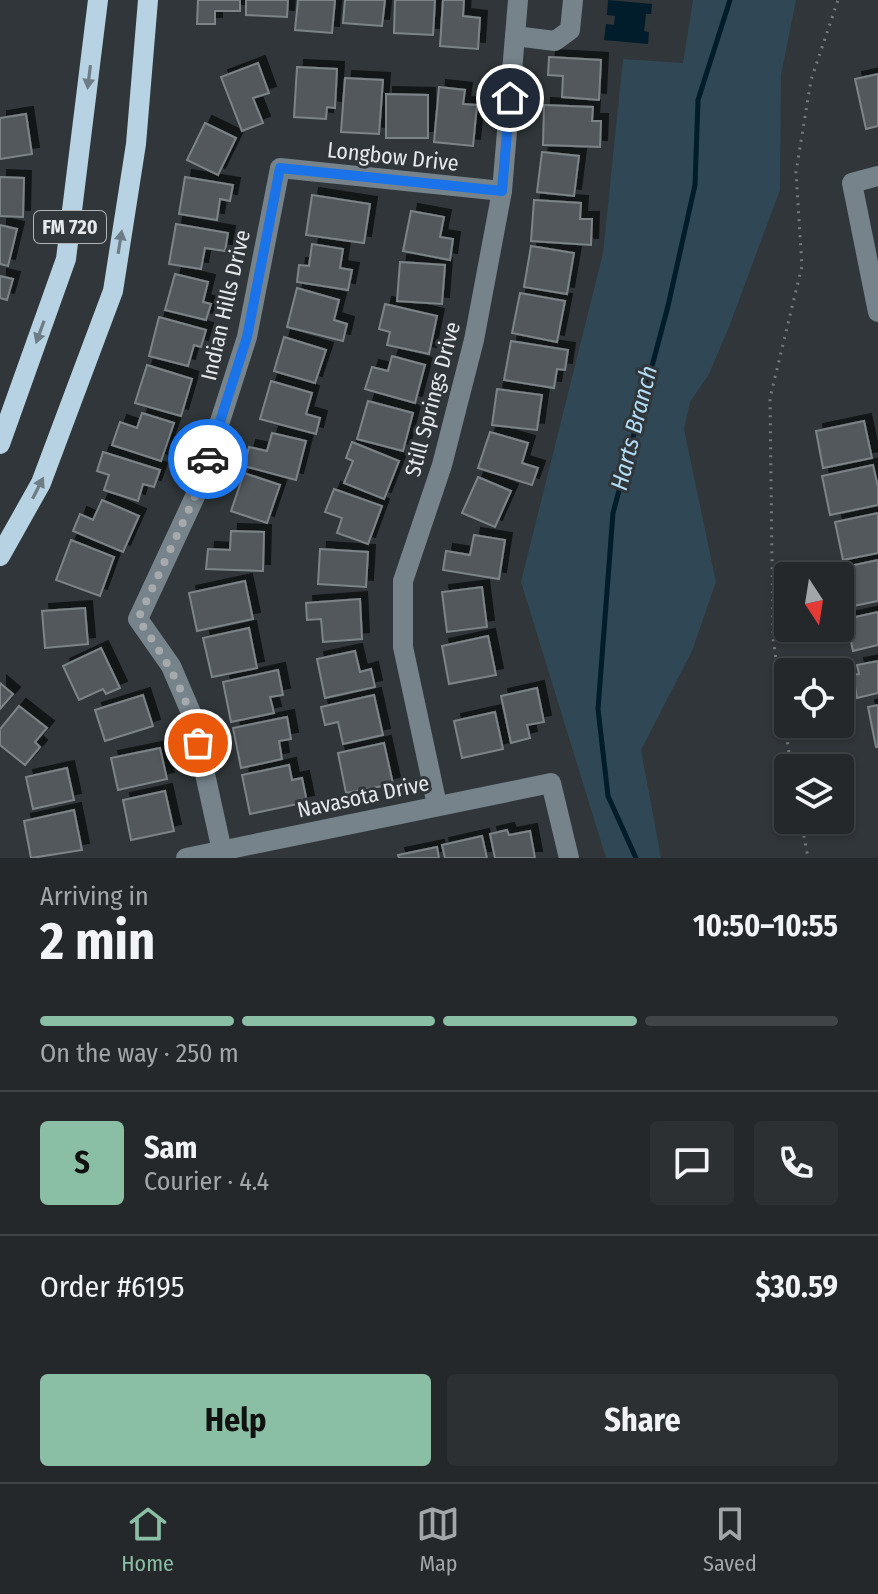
<!DOCTYPE html>
<html lang="en">
<head>
<meta charset="utf-8">
<style>
	body { margin:0; font-family:"Fira Sans Condensed",sans-serif; background:#2c3033; color:#f1f3f6; height:100vh; display:flex; flex-direction:column; font-size:30px; white-space:nowrap }
	* { box-sizing:border-box; margin:0 }
	p { font-size:26px; color:#a3a6a9 }
	.icon { flex:none; width:44px; height:44px; fill:none; stroke:currentColor; stroke-width:2; stroke-linecap:round; stroke-linejoin:round }
	.map { position:relative; height:858px; overflow:hidden }
	.sheet { display:flex; flex-direction:column; background:#24282b; flex:1 }
	.sheet>* { flex:none }
	.needle { width:52px; rotate:168deg }
	.tools { position:absolute; left:774px; top:562px; display:grid; gap:16px }
	.tools a { display:grid; place-items:center; width:80px; height:80px; border-radius:8px; background:#24282b; box-shadow:0 2px 6px #0004,0 0 0 2px #414447; font-size:40px }
	.pin { position:absolute; display:grid; place-items:center; width:68px; height:68px; color:#fff; margin:-34px; border:4px solid #fff; border-radius:50%; box-shadow:0 2px 8px #0007 }
	.courier { position:absolute; display:grid; place-items:center; width:80px; height:80px; margin:-40px; border:6px solid #1a73e8; border-radius:50%; background:#fff; color:#222; box-shadow:0 2px 10px #0007 }
	.head em { font-style:normal; font-weight:700 }
	.head div { display:flex; flex-direction:column-reverse }
	.head { display:flex; align-items:center; justify-content:space-between; height:136px; padding:0 40px }
	h1 { font-size:52px; font-weight:700; line-height:60px }
	.bar { display:grid; grid-template-columns:repeat(4,1fr); gap:12px 8px; align-content:center; height:96px; padding:0 40px }
	.bar i { height:10px; border-radius:6px; background:#414447 }
	.bar .active { background:#8abfa5 }
	.bar p { grid-column:span 4 }
	.line { display:flex; align-items:center; gap:20px; padding:0 40px; border-top:2px solid #414447 }
	.line div { flex:1 }
	.round { display:grid; place-items:center; flex:none; width:84px; height:84px; border-radius:8px; background:#2c3033 }
	.primary-button { display:flex; gap:16px; margin-top:auto; padding:16px 40px }
	.primary-button a { flex:1; height:92px; border-radius:8px; background:#8abfa5; color:#111; font-size:32px; font-weight:700; line-height:92px; text-align:center }
	.primary-button a+a { background:#2c3033; color:#f1f3f6 }
	.menu { display:flex; justify-content:space-around; align-items:center; height:112px; border-top:2px solid #414447; background:#24282b; font-size:22px; color:#a3a6a9 }
	.menu a { display:grid; justify-items:center; gap:4px }
	.menu .active { color:#8abfa5 }
	.map>svg:first-child { display:block }
	.green { fill:#304755 }
	.water { fill:#011c2a }
	.lines { fill:none; stroke-linecap:round; stroke-linejoin:round }
	.stream { stroke:#011c2a; stroke-width:5 }
	.building { fill:#52585c; stroke:#7d8488; stroke-width:2; filter:url(#shadow) }
	.path { stroke:#757a7d; stroke-width:3; stroke-dasharray:2 6; stroke-linecap:butt }
	.minor { stroke:#76838b; stroke-width:20 }
	.major { stroke:#b7d2e2; stroke-width:20 }
	.oneway { fill:#6d7c85 }
	.done { stroke:#a6aaad; stroke-width:8; stroke-dasharray:0 14.4 }
	.route { stroke:#1a73e8; stroke-width:10 }
	.labels { text-anchor:middle; stroke-width:6; stroke-linejoin:round; paint-order:stroke }
	.shield { fill:#303639; stroke:#afb3b6; stroke-width:2 }
	.shield-label { font-size:20px; font-weight:bold; fill:#e6e9ec }
	.street-label { font-size:22px; fill:#e6e9ec; stroke:#303639 }
	.water-label { font-size:24px; font-style:italic; fill:#b1ddf7; stroke:#303639 }
</style>
</head>
<body>
<div class="map">
<svg width="878" height="858" viewBox="0 0 878 858">
	<defs>
		<filter id="shadow"><feDropShadow dx="7" dy="-7" stdDeviation="0" flood-color="#0009"/></filter>
	</defs>
	<rect width="100%" height="100%" fill="#303639"/>
	<polygon class="green" points="693,0 796,0 781,75 780,190 729,327 709,374 690,402 684,429 716,582 692,651 641,750 661,858 606,858 521,582 603,253 623,59 683,63"/>
	<polygon class="water" points="608,0 652,4 651,14 646,14 644,31 649,32 648,44 604,40 606,24 614,25 615,16 607,15"/>
	<g class="lines">
		<polyline class="stream" points="636,858 608,796 598,709 613,513 668,306 695,185 698,100 730,0"/>
	</g>
	<g class="building">
		<polygon points="198,0 240,0 240,11 215,11 215,24 197,24"/>
		<polygon points="246,0 288,0 287,17 246,15"/>
		<polygon points="298,0 335,0 332,33 295,30"/>
		<polygon points="345,0 385,0 382,26 343,23"/>
		<polygon points="395,0 435,0 433,35 394,33"/>
		<polygon points="443,0 464,0 463,16 480,18 478,49 440,46"/>
		<polygon points="549,57 601,60 599,100 562,97 563,76 548,75"/>
		<polygon points="258,63 269,93 253,98 263,123 242,131 221,77"/>
		<polygon points="297,67 337,69 335,108 327,107 326,119 294,117"/>
		<polygon points="878,74 878,126 866,129 855,79"/>
		<polygon points="345,78 383,80 379,134 341,132"/>
		<polygon points="439,87 465,90 463,104 477,105 473,146 434,142"/>
		<polygon points="386,94 428,95 428,138 386,138"/>
		<polygon points="544,105 593,107 592,121 601,121 600,147 543,145"/>
		<polygon points="26,114 32,154 0,159 0,118"/>
		<polygon points="205,123 236,138 218,175 187,160"/>
		<polygon points="542,152 579,156 574,196 537,192"/>
		<polygon points="0,177 24,178 23,217 0,216"/>
		<polygon points="185,177 233,185 230,201 220,199 217,220 179,214"/>
		<polygon points="312,195 370,204 364,243 306,235"/>
		<polygon points="534,200 581,203 580,219 592,219 591,245 531,241"/>
		<polygon points="411,211 444,217 440,237 453,239 450,260 403,251"/>
		<polygon points="176,224 228,233 225,251 205,248 201,269 169,264"/>
		<polygon points="0,225 17,229 8,266 0,264"/>
		<polygon points="312,244 343,249 340,268 352,270 348,290 297,282 299,265 309,266"/>
		<polygon points="531,246 574,253 567,294 524,287"/>
		<polygon points="400,262 445,265 442,304 397,301"/>
		<polygon points="175,274 208,282 203,302 211,304 206,320 165,310"/>
		<polygon points="0,276 13,279 7,300 0,298"/>
		<polygon points="297,288 339,300 334,320 347,324 343,341 287,327"/>
		<polygon points="520,293 565,301 557,342 512,333"/>
		<polygon points="385,304 437,316 429,354 387,345 390,332 379,329"/>
		<polygon points="159,317 206,330 201,347 194,345 188,366 149,356"/>
		<polygon points="284,337 326,350 315,383 274,371"/>
		<polygon points="511,341 568,350 565,370 557,369 554,388 504,380"/>
		<polygon points="392,356 425,365 415,403 365,389 372,367 388,371"/>
		<polygon points="147,365 192,379 181,416 135,403"/>
		<polygon points="271,381 312,393 306,414 320,418 316,434 260,419"/>
		<polygon points="497,389 542,395 537,430 492,425"/>
		<polygon points="368,401 413,413 403,451 357,439"/>
		<polygon points="142,413 174,423 161,461 112,445 120,422 137,428"/>
		<polygon points="864,421 872,458 823,468 816,431"/>
		<polygon points="490,432 528,443 522,463 538,468 532,485 478,468"/>
		<polygon points="272,433 306,441 296,480 244,466 249,447 267,451"/>
		<polygon points="352,442 399,461 384,499 344,483 353,461 346,458"/>
		<polygon points="103,452 160,470 154,487 143,484 138,501 104,490 109,475 97,471"/>
		<polygon points="873,465 878,487 878,505 830,515 822,476"/>
		<polygon points="244,473 280,485 267,523 231,511"/>
		<polygon points="478,477 511,491 495,527 462,513"/>
		<polygon points="334,489 382,506 368,544 337,533 342,518 325,512"/>
		<polygon points="102,500 139,516 123,552 73,531 80,514 93,520"/>
		<polygon points="878,513 878,553 843,560 835,522"/>
		<polygon points="231,531 264,532 263,571 206,569 208,549 230,550"/>
		<polygon points="474,535 505,540 499,579 443,570 446,551 470,555"/>
		<polygon points="71,540 114,557 100,596 56,580"/>
		<polygon points="320,549 368,552 366,587 318,584"/>
		<polygon points="878,560 878,601 848,607 840,568"/>
		<polygon points="245,581 253,619 197,631 189,593"/>
		<polygon points="482,587 487,627 447,632 442,592"/>
		<polygon points="360,599 362,639 323,642 321,619 307,620 306,603"/>
		<polygon points="85,608 88,644 45,648 42,611"/>
		<polygon points="878,612 878,645 853,651 846,619"/>
		<polygon points="249,628 257,668 212,677 203,638"/>
		<polygon points="488,636 496,675 449,684 442,646"/>
		<polygon points="101,648 120,688 106,694 103,689 79,700 63,666"/>
		<polygon points="355,651 360,672 371,669 375,687 325,698 317,659"/>
		<polygon points="878,661 878,693 857,698 853,675 859,674 857,665"/>
		<polygon points="278,670 283,695 270,697 274,713 231,722 223,682"/>
		<polygon points="0,683 13,694 0,709"/>
		<polygon points="537,688 544,722 527,725 530,738 511,743 501,696"/>
		<polygon points="143,695 153,726 105,741 95,710"/>
		<polygon points="374,695 383,735 343,744 338,722 325,725 321,707"/>
		<polygon points="878,705 878,747 876,747 868,707"/>
		<polygon points="19,706 47,728 35,742 40,747 25,765 0,745 0,729"/>
		<polygon points="495,712 503,749 462,758 454,721"/>
		<polygon points="287,717 291,739 279,741 282,759 241,768 233,728"/>
		<polygon points="384,743 393,784 346,793 338,753"/>
		<polygon points="160,748 167,779 118,790 111,758"/>
		<polygon points="289,765 292,780 302,778 307,802 250,814 242,775"/>
		<polygon points="67,768 74,800 33,809 26,777"/>
		<polygon points="165,791 174,831 131,840 123,800"/>
		<polygon points="74,810 82,850 31,858 24,821"/>
		<polygon points="507,830 509,835 530,831 535,858 495,858 490,834"/>
		<polygon points="482,836 487,858 445,858 442,845"/>
		<polygon points="437,847 439,858 399,858 398,855"/>
	</g>
	<g class="lines">
		<g class="path">
			<polyline points="791,768 773,638 770,398 802,266 796,172 811,80 838,0"/>
			<polyline points="801,820 808,858"/>
		</g>
		<g class="minor">
			<polyline points="515,36 555,41 570,30 573,0"/>
			<polyline points="878,176 852,183 878,312"/>
			<polyline points="437,805 403,647 403,581 442,465 474,340 502,191 518,0"/>
			<polyline points="222,851 192,715 171,666 138,619 198,490 247,337 280,168 502,191"/>
			<polyline points="186,858 551,783 569,858"/>
		</g>
		<g class="major">
			<polyline points="0,444 66,259 98,0"/>
			<polyline points="0,556 41,483 113,291 136,144 148,0"/>
		</g>
	</g>
	<defs><path id="oneway-solid" d="M-6-.8H1V-3.2L6.5 0L1 3.2V.8H-6Z" transform="scale(2)"/></defs>
	<g class="oneway">
		<use href="#oneway-solid" transform="translate(89 77) rotate(97)"/>
		<use href="#oneway-solid" transform="translate(120 242) rotate(-81)"/>
		<use href="#oneway-solid" transform="translate(40 332) rotate(110)"/>
		<use href="#oneway-solid" transform="translate(38 488) rotate(-63)"/>
	</g>
	<g class="lines">
		<path class="done" d="M 198,743 C 187,692 167,661 138,619 L 198,490 L 208,459"/>
		<polyline class="route" points="208,459 247,337 280,168 502,191 510,98"/>
	</g>
	<g class="labels">
		<rect class="shield" x="34" y="211" width="72" height="32" rx="6"/>
		<g class="shield-label">
			<text x="70" y="234">FM 720</text>
		</g>
		<g class="street-label">
			<text transform="translate(393 156) rotate(6)" y="8">Longbow Drive</text>
			<text transform="translate(225 305) rotate(-77)" y="8">Indian Hills Drive</text>
			<text transform="translate(432 399) rotate(-75)" y="8">Still Springs Drive</text>
			<text transform="translate(363 796) rotate(-12)" y="8">Navasota Drive</text>
		</g>
		<g class="water-label">
			<text transform="translate(634 428) rotate(-76)" y="8">Harts Branch</text>
		</g>
	</g>
</svg>
<div class="tools">
<a><svg class="needle" viewBox="-14 -14 28 28"><path d="M0-13l5 13h-10z" fill="#e53935"/><path d="M0 13l5-13h-10z" fill="#a3a6a9"/></svg></a>
<a><svg class="icon" aria-label="locate" viewBox="0 0 24 24"><circle cx="12" cy="12" r="6"/><path d="M12 2v4M12 18v4M2 12h4M18 12h4"/></svg></a>
<a><svg class="icon" aria-label="layers" viewBox="0 0 24 24"><path d="M12 4l9 5-9 5-9-5zM3 14l9 5 9-5"/></svg></a>
</div>
<div class="pin" style="left:198px;top:743px;background:#ea580c"><svg class="icon" aria-label="bag" viewBox="0 0 24 24"><path d="M5 8h14l-1 12H6zM9 8a3 3 0 0 1 6 0"/></svg></div>
<div class="pin" style="left:510px;top:98px;background:#1f2937"><svg class="icon" aria-label="home" viewBox="0 0 24 24"><path d="M3 11l9-7 9 7M6 9v11h12V9"/></svg></div>
<div class="courier" style="left:208px;top:459px"><svg class="icon" aria-label="car" viewBox="0 0 24 24"><path d="M5 17H2v-5l4-1 3-4h7l3 4 3 1v5h-3M9 17h6M6 11h13"/><circle cx="7" cy="17" r="2"/><circle cx="17" cy="17" r="2"/></svg></div>
</div>
<section class="sheet">
<div class="head"><div><h1>2 min</h1><p>Arriving in</p></div><em>10:50–10:55</em></div>
<div class="bar"><i class="active"></i><i class="active"></i><i class="active"></i><i></i><p>On the way · 250 m</p></div>
<div class="line" style="height:144px"><b class="round" style="background:#8abfa5;color:#111">S</b><div><b>Sam</b><p>Courier · 4.4</p></div><a class="round"><svg class="icon" aria-label="chat" viewBox="0 0 24 24"><path d="M4 5h16v11H9l-5 4z"/></svg></a><a class="round"><svg class="icon" aria-label="phone" viewBox="0 0 24 24"><path d="M5 4h4l2 5-3 2q2 4 5 5l2-3 5 2v4C11 20 4 13 5 4z"/></svg></a></div>
<div class="line" style="height:104px"><div>Order #6195</div><b>$30.59</b></div>
<div class="primary-button"><a>Help</a><a>Share</a></div>
</section>
<nav class="menu">
<a class="active"><svg class="icon" aria-label="home" viewBox="0 0 24 24"><path d="M3 11l9-7 9 7M6 9v11h12V9"/></svg>Home</a>
<a><svg class="icon" aria-label="map" viewBox="0 0 24 24"><path d="M3 6l6-2 6 2 6-2v14l-6 2-6-2-6 2zM9 4v14M15 6v14"/></svg>Map</a>
<a><svg class="icon" aria-label="saved" viewBox="0 0 24 24"><path d="M7 4h10v16l-5-4-5 4z"/></svg>Saved</a>
</nav>
</body>
</html>
